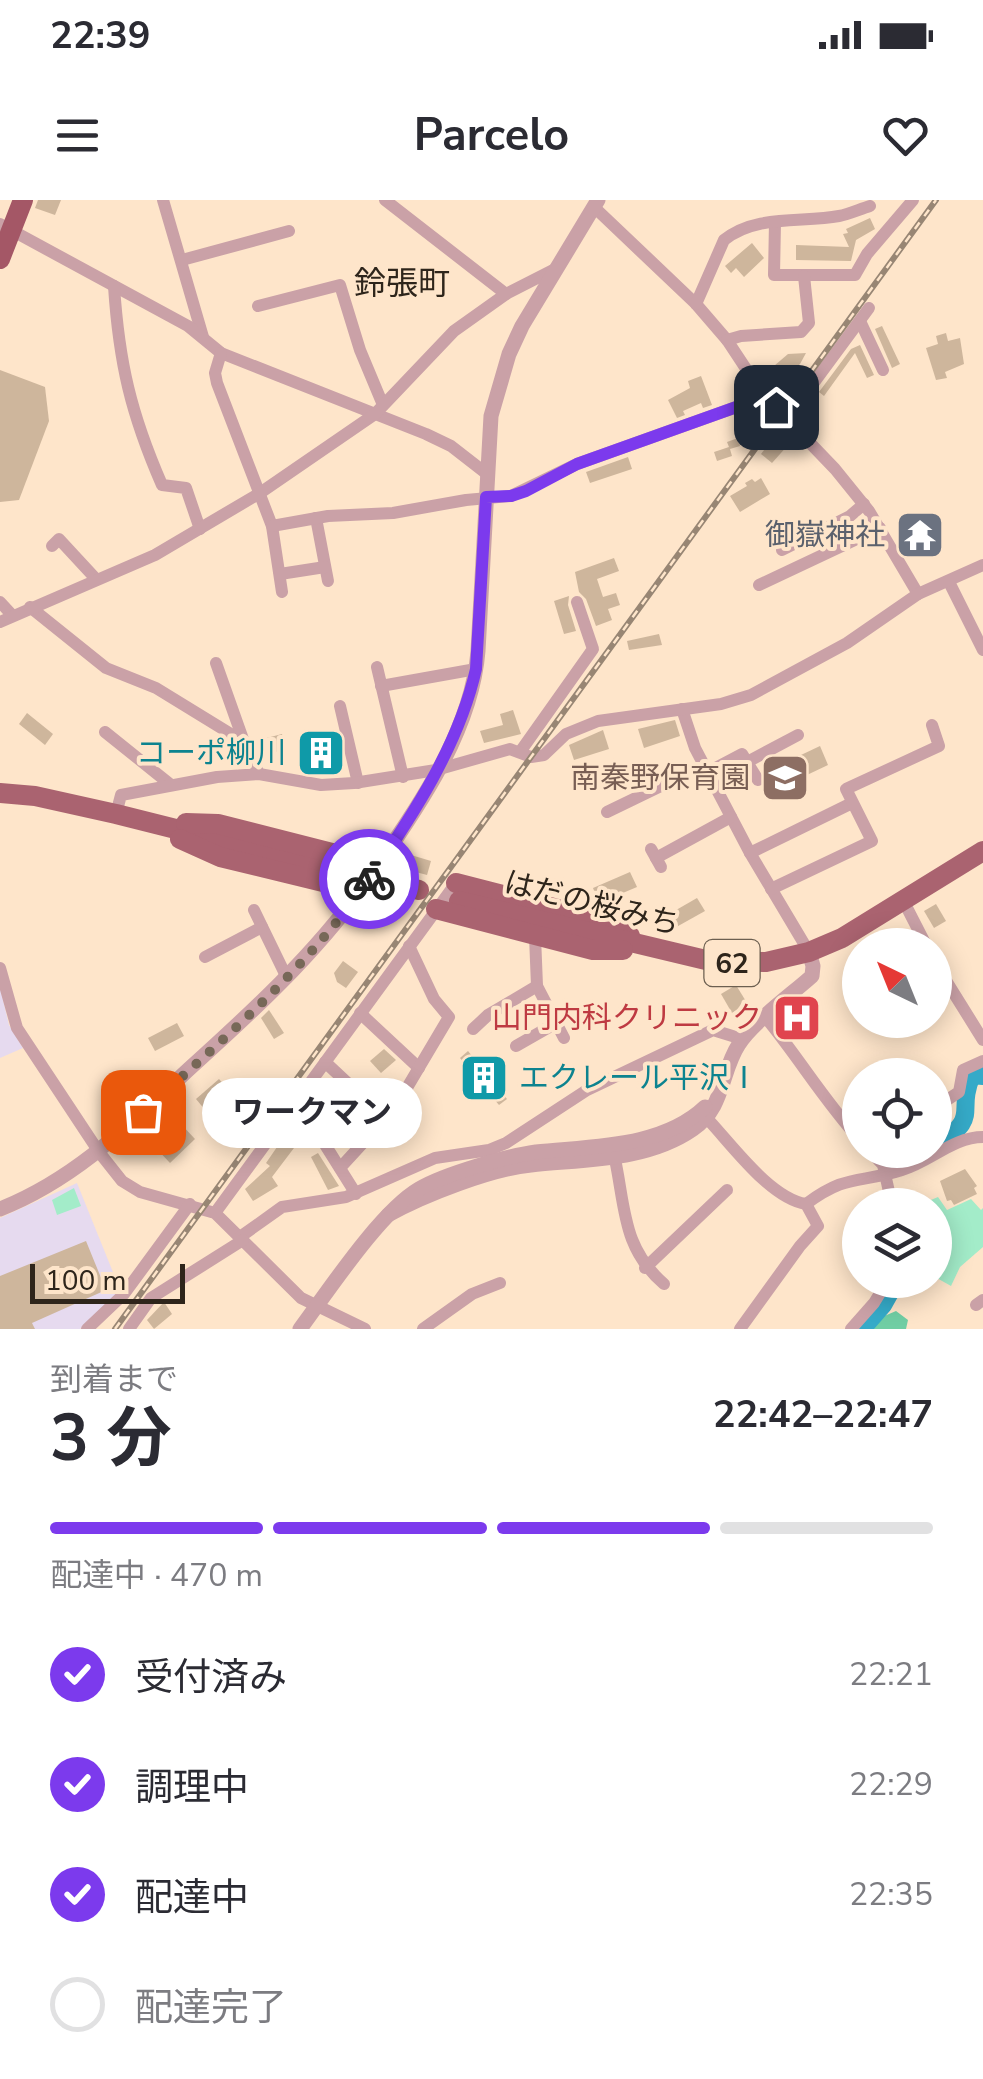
<!DOCTYPE html>
<html lang="ja">
<head>
<meta charset="utf-8">
<style>
	body { margin:0; font-family:"Nunito Sans","Noto Sans JP",sans-serif; background:#f7f7f7; color:#2b2b33; height:100vh; display:flex; flex-direction:column; font-size:38px; white-space:nowrap }
	* { box-sizing:border-box; margin:0 }
	p { font-size:32px; color:#7c7c81 }
	.icon { flex:none; width:55px; height:55px; fill:none; stroke:currentColor; stroke-width:2; stroke-linecap:round; stroke-linejoin:round }
	.map { position:relative; height:1129px; overflow:hidden }
	.side { display:flex; flex-direction:column; background:#fff; flex:1 }
	.side>* { flex:none }
	.needle { width:65px; rotate:317deg }
	.controls { position:absolute; left:842px; top:728px; display:grid; gap:20px }
	.controls a { display:grid; place-items:center; width:110px; height:110px; border-radius:50%; background:#fff; box-shadow:0 5px 25px #0003; font-size:50px }
	.scale { position:absolute; left:30px; bottom:25px; width:155px; box-sizing:border-box; padding-left:10px; border:5px solid #2e251b; border-top:0; font-size:28px; line-height:35px; white-space:nowrap; color:#2e251b; -webkit-text-stroke:8px #fee5ca; paint-order:stroke }
	.pin { position:absolute; display:grid; place-items:center; width:85px; height:85px; color:#fff; margin:-42px; border-radius:20px; box-shadow:0 5px 15px #0006 }
	.courier { position:absolute; display:grid; place-items:center; width:100px; height:100px; margin:-50px; border:8px solid #7c3aed; border-radius:50%; background:#fff; color:#222; box-shadow:0 2px 12px #0007 }
	.bubble { position:absolute; height:70px; border-radius:35px; background:#fff; box-shadow:0 5px 25px #0003; font-size:32px; font-weight:700; line-height:70px; text-align:center }
	.summary em { font-style:normal; font-weight:700 }
	.summary div { display:flex; flex-direction:column-reverse }
	.summary { display:flex; align-items:center; justify-content:space-between; height:170px; padding:0 50px }
	h1 { font-size:65px; font-weight:700; line-height:75px }
	.bar { display:grid; grid-template-columns:repeat(4,1fr); gap:15px 10px; align-content:center; height:120px; padding:0 50px }
	.bar i { height:12px; border-radius:8px; background:#e1e1e2 }
	.bar .active { background:#7c3aed }
	.bar p { grid-column:span 4 }
	ol { padding:0 50px; list-style:none }
	li { display:flex; align-items:center; gap:30px; height:110px }
	li p { margin-inline-start:auto }
	li .icon { padding:10px; border-radius:50%; background:#7c3aed; color:#fff; stroke-width:4 }
	li:last-child { color:#7c7c81 }
	li i { width:55px; height:55px; border:5px solid #e1e1e2; border-radius:50% }
	.status { display:flex; justify-content:space-between; align-items:center; height:70px; padding:0 50px; background:#fff; direction:ltr }
	.status svg { height:28px; fill:currentColor }
	header { display:flex; justify-content:space-between; align-items:center; height:130px; padding:0 50px; background:#fff; font-size:45px; font-weight:700 }
	.map>svg:first-child { display:block }
	.commercial { fill:#e6daef }
	.green { fill:#a3ecc9 }
	.forest { fill:#70cea4 }
	.lines { fill:none; stroke-linecap:round; stroke-linejoin:round }
	.river { stroke:#35aac8; stroke-width:18 }
	.building { fill:#ceb69c }
	.minor { stroke:#caa1a7; stroke-width:12 }
	.tertiary { stroke:#caa1a7; stroke-width:15 }
	.primary { stroke:#aa6370; stroke-width:20 }
	.trunk { stroke:#a45766; stroke-width:20 }
	.rail-casing { stroke:#988674; stroke-width:6 }
	.rail { stroke:#fee5ca; stroke-width:2.5; stroke-dasharray:8; stroke-linecap:butt }
	.tertiary-bridge { stroke:#caa1a7; stroke-width:15 }
	.done { stroke:#776858; stroke-width:10; stroke-dasharray:0 18 }
	.route { stroke:#7c3aed; stroke-width:12 }
	.labels { text-anchor:middle; stroke-width:8; stroke-linejoin:round; paint-order:stroke }
	.shield { fill:#fee5ca; stroke:#6c5f50; stroke-width:2.5 }
	.shield-label { font-size:28px; font-weight:bold; fill:#2e251b }
	.worship-label { font-size:30px; fill:#5b616d; stroke:#fee5ca; text-anchor:end }
	.culture-label { font-size:30px; fill:#0d838f; stroke:#fee5ca; text-anchor:end }
	.education-label { font-size:30px; fill:#785e54; stroke:#fee5ca; text-anchor:end }
	.street-label { font-size:30px; fill:#2e251b; stroke:#fee5ca }
	.health-label { font-size:30px; fill:#be3a42; stroke:#fee5ca; text-anchor:end }
	.neighbourhood-label { font-size:32px; fill:#2e251b; stroke:#fee5ca }
</style>
</head>
<body>
<div class="status"><b>22:39</b><svg viewBox="0 0 49 12"><path d="M0 12V9h3v3zM5 12V6h3v6zM10 12V3h3v9zM15 12V0h3v12zM26 1h20v11H26zM47 4h2v5h-2z"/></svg></div>
<header><svg class="icon" aria-label="menu" viewBox="0 0 24 24"><path d="M4 6h16M4 12h16M4 18h16"/></svg>Parcelo<svg class="icon" aria-label="heart" viewBox="0 0 24 24"><path d="M12 20l-8-8c-3-5 5-10 8-4 3-6 11-1 8 4z"/></svg></header>
<div class="map">
<svg width="983" height="1129" viewBox="0 0 983 1129">
	<rect width="100%" height="100%" fill="#fee5ca"/>
	<g class="commercial">
		<polygon points="0,787 9,825 23,848 0,858"/>
		<polygon points="77,983 121,1092 80,1129 0,1129 0,1018"/>
	</g>
	<g class="green">
		<polygon points="74,988 81,1006 57,1015 52,1000"/>
		<polygon points="938,997 947,1010 971,999 981,1010 983,1008 983,1047 960,1067 951,1086 935,1077 935,1005 919,1005"/>
	</g>
	<polygon class="forest" points="896,1111 908,1120 906,1129 872,1129 882,1117"/>
	<g class="lines">
		<g class="river">
			<path d="M 935,946 C 983,915 955,915 972,875 L 983,876"/>
			<polyline points="895,965 926,950"/>
			<polyline points="862,1129 883,1105 897,1080"/>
		</g>
	</g>
	<g class="building">
		<polygon points="38,0 61,0 55,15 35,8"/>
		<polygon points="870,18 875,29 856,40 851,61 796,60 796,45 849,47 843,34 848,33 846,29"/>
		<polygon points="752,43 764,58 744,77 736,68 731,73 725,66"/>
		<polygon points="882,126 900,164 892,168 875,129"/>
		<polygon points="946,133 948,141 960,138 964,164 945,172 947,178 936,180 926,148 938,144 936,136"/>
		<polygon points="860,145 874,175 867,178 855,153 824,196 819,192 851,149"/>
		<polygon points="806,153 800,164 778,184 767,172 788,154"/>
		<polygon points="0,170 45,187 49,221 19,300 0,302"/>
		<polygon points="701,176 712,205 703,208 701,203 683,211 685,215 677,218 668,200 690,188 688,181"/>
		<polygon points="777,233 789,244 772,263 761,254"/>
		<polygon points="738,238 740,246 730,249 732,256 717,261 714,252 729,247 727,242"/>
		<polygon points="628,257 632,269 590,283 586,272"/>
		<polygon points="761,278 770,294 740,312 730,296 747,286 745,283 752,279 755,282"/>
		<polygon points="614,358 619,371 597,379 603,397 616,393 620,405 608,409 612,420 596,426 586,399 579,392 575,372"/>
		<polygon points="569,396 568,405 576,431 564,434 554,401"/>
		<polygon points="659,434 662,445 629,450 627,441"/>
		<polygon points="513,510 521,534 484,543 480,531 503,525 500,514"/>
		<polygon points="27,513 53,534 45,545 19,524"/>
		<polygon points="675,520 680,536 644,548 638,529"/>
		<polygon points="322,530 333,574 320,575 310,532"/>
		<polygon points="603,530 609,549 574,560 569,545"/>
		<polygon points="282,534 286,549 262,556 255,541"/>
		<polygon points="820,546 828,565 769,593 765,572"/>
		<polygon points="401,652 431,661 427,675 393,666"/>
		<polygon points="630,672 637,687 599,703 593,688"/>
		<polygon points="697,698 705,711 671,730 664,717"/>
		<polygon points="936,704 946,721 934,728 924,711"/>
		<polygon points="343,761 358,772 346,788 337,782 334,773"/>
		<polygon points="736,785 747,803 732,813 721,794"/>
		<polygon points="797,804 813,825 800,836 784,815"/>
		<polygon points="269,810 284,833 274,839 261,818"/>
		<polygon points="177,823 184,836 155,851 148,838"/>
		<polygon points="384,849 396,860 381,873 370,861"/>
		<polygon points="468,851 507,899 499,905 460,858"/>
		<polygon points="219,879 239,902 215,922 196,899"/>
		<polygon points="297,918 305,932 292,940 297,944 272,977 278,986 253,1001 245,989 270,966 266,963"/>
		<polygon points="180,923 195,939 170,963 154,946"/>
		<polygon points="318,953 339,986 328,990 311,957"/>
		<polygon points="965,969 977,986 974,988 977,994 954,1005 951,1000 947,1001 940,981"/>
		<polygon points="86,1041 106,1090 32,1123 35,1129 0,1129 0,1076"/>
		<polygon points="164,1102 172,1114 154,1129 147,1120"/>
	</g>
	<g class="lines">
		<g class="minor">
			<polyline points="163,0 203,137"/>
			<polyline points="385,0 506,94"/>
			<polyline points="594,7 696,104 727,140 762,193 835,269 869,311 918,394"/>
			<polyline points="775,22 774,75 855,75 867,54 913,0"/>
			<polyline points="0,24 188,126 221,153 426,234 451,246 487,274"/>
			<polyline points="182,60 289,31"/>
			<path d="M 114,86 C 119,163 131,214 162,285 L 186,288 L 200,329"/>
			<path d="M 696,104 L 724,40 C 756,14 802,23 839,16 C 849,14 860,9 870,6"/>
			<polyline points="258,106 340,85 360,150 383,205"/>
			<polyline points="860,121 883,170"/>
			<polyline points="727,140 741,136 801,132 809,123 804,76"/>
			<polyline points="221,153 215,173 217,183 272,326 282,392"/>
			<polyline points="787,219 869,108"/>
			<polyline points="316,318 328,381"/>
			<polyline points="272,326 328,316 393,313 466,300 511,296 577,264 756,200 762,193"/>
			<polyline points="52,346 59,339 96,379"/>
			<polyline points="782,350 850,316 864,304"/>
			<polyline points="280,374 325,367"/>
			<polyline points="949,382 983,450"/>
			<polyline points="759,385 880,328"/>
			<polyline points="0,402 12,415"/>
			<polyline points="30,407 106,468 156,488 244,542"/>
			<polyline points="0,422 155,355 260,293 375,214 454,131 506,94 553,70"/>
			<polyline points="216,463 244,542 259,574"/>
			<polyline points="377,467 403,577"/>
			<polyline points="381,486 476,469"/>
			<polyline points="340,506 358,583"/>
			<polyline points="682,509 695,548 750,653 809,752"/>
			<polyline points="105,532 171,585"/>
			<polyline points="520,552 593,449 577,402"/>
			<polyline points="749,561 798,535"/>
			<polyline points="708,572 742,554 758,580"/>
			<polyline points="607,612 704,565"/>
			<polyline points="116,614 121,595 217,577 259,574 321,585 354,583 436,570 510,549 531,557 544,555 566,534 598,521 721,504 751,495 847,443 918,394 983,365"/>
			<polyline points="651,649 661,667"/>
			<polyline points="750,653 852,603"/>
			<polyline points="656,658 731,617"/>
			<polyline points="771,689 872,641 846,589 939,546 932,525"/>
			<polyline points="904,702 926,745"/>
			<polyline points="254,710 287,778"/>
			<polyline points="535,736 537,786 564,838"/>
			<polyline points="205,757 262,727"/>
			<polyline points="935,763 983,840"/>
			<polyline points="0,768 17,828 99,952 122,981 140,992 215,1013 301,1098 365,1129"/>
			<polyline points="360,813 419,868"/>
			<path d="M 766,818 C 799,858 825,902 860,940"/>
			<polyline points="473,829 488,815 537,786"/>
			<polyline points="516,846 558,822"/>
			<polyline points="325,862 387,920"/>
			<polyline points="297,900 356,994"/>
			<polyline points="935,908 959,892 963,870 983,861"/>
			<path d="M 701,912 C 728,939 768,998 806,1004 L 818,1026 L 800,1046 L 740,1129"/>
			<path d="M 613,950 C 626,1004 620,1046 664,1084"/>
			<polyline points="869,950 883,965 892,1005"/>
			<polyline points="340,968 395,908 449,817 434,799 409,746"/>
			<path d="M 806,1004 C 848,973 858,984 902,970 C 930,962 953,937 983,937"/>
			<polyline points="215,1013 456,683"/>
			<polyline points="240,1037 282,1007 346,997 435,958 489,950 506,943 587,890 713,830 742,839"/>
			<polyline points="645,1068 727,990"/>
			<polyline points="976,1105 983,1100"/>
			<polyline points="87,1129 124,1094 190,1004"/>
			<polyline points="129,1129 151,1098 243,1040"/>
			<polyline points="423,1129 472,1094 500,1083"/>
			<polyline points="851,1129 874,1103 888,1080"/>
		</g>
		<g class="tertiary">
			<path d="M 376,668 C 420,605 472,529 478,451 L 491,216 L 509,154 L 522,126 L 598,0"/>
			<path d="M 0,1009 C 76,979 130,924 189,869 C 252,812 313,756 363,687"/>
			<path d="M 388,1015 C 424,995 491,969 531,965 C 585,959 647,961 693,929 C 725,907 720,873 739,844 C 752,823 792,794 812,776 L 813,766 L 809,752"/>
			<path d="M 300,1129 C 329,1090 380,1012 419,989 C 444,974 507,956 536,952 C 591,946 662,948 705,907"/>
		</g>
		<g class="primary">
			<polyline points="0,593 35,596 116,614 419,690"/>
			<polyline points="186,623 218,624 379,665"/>
			<polyline points="180,639 220,657 360,691"/>
			<polyline points="456,683 601,720 630,736"/>
			<polyline points="459,701 710,761 766,762 809,752 842,738 983,651"/>
			<polyline points="436,709 593,750 623,750"/>
		</g>
		<polyline class="trunk" points="0,59 23,0"/>
		<g class="rail-casing">
			<polyline id="rail" points="115,1129 936,0"/>
		</g>
		<use href="#rail" class="rail"/>
		<polyline class="tertiary-bridge" points="363,687 376,668"/>
	</g>
	<g class="lines">
		<path class="done" d="M 143,912 C 223,839 307,769 369,679"/>
		<path class="route" d="M 369,679 C 413,615 459,545 476,469 L 486,297 L 511,296 L 526,291 L 577,264 L 756,200 L 762,194 L 776,207"/>
	</g>
	<defs>
		<g id="temple-square" transform="scale(2.5)"><rect x="-9" y="-9" width="18" height="18" rx="4" fill="#6b7280" stroke="#fee5ca"/><path d="M0-6L5-2H3V0L6.5 2.5H4V6H1.5V3h-3V6H-4V2.5H-6.5L-3 0V-2H-5Z" fill="#fff"/></g>
		<g id="building-square" transform="scale(2.5)"><rect x="-9" y="-9" width="18" height="18" rx="4" fill="#0f9aa8" stroke="#fee5ca"/><path d="M-4-6H4V6H1V3H-1V6H-4ZM-2.5-4.3h1.7v1.8h-1.7ZM.8-4.3h1.7v1.8H.8ZM-2.5-1h1.7V.8h-1.7ZM.8-1h1.7V.8H.8Z" fill="#fff"/></g>
		<g id="school-square" transform="scale(2.5)"><rect x="-9" y="-9" width="18" height="18" rx="4" fill="#8d6e63" stroke="#fee5ca"/><path d="M0-5L7-2L0 1L-7-2ZM-4 1L0 2.5L4 1V4Q0 6-4 4Z" fill="#fff"/></g>
		<g id="hospital-square" transform="scale(2.5)"><rect x="-9" y="-9" width="18" height="18" rx="4" fill="#e0444e" stroke="#fee5ca"/><path d="M-5-5h3v3.5h4V-5h3V5h-3V1.5h-4V5h-3Z" fill="#fff"/></g>
	</defs>
	<g fill-rule="evenodd">
		<use href="#temple-square" x="920" y="335"/>
		<use href="#building-square" x="321" y="553"/>
		<use href="#school-square" x="785" y="578"/>
		<use href="#hospital-square" x="797" y="818"/>
		<use href="#building-square" x="484" y="878"/>
	</g>
	<g class="labels">
		<rect class="shield" x="704.5" y="740" width="55" height="46" rx="8"/>
		<g class="shield-label">
			<text x="732" y="773">62</text>
		</g>
		<g class="worship-label">
			<text x="885" y="345">御嶽神社</text>
		</g>
		<g class="culture-label">
			<text x="286" y="563">コーポ柳川</text>
			<text x="519" y="888" text-anchor="start">エクレール平沢Ⅰ</text>
		</g>
		<g class="education-label">
			<text x="750" y="588">南秦野保育園</text>
		</g>
		<g class="street-label">
			<text transform="translate(592 703) rotate(14)" y="10">はだの桜みち</text>
		</g>
		<g class="health-label">
			<text x="762" y="828">山門内科クリニック</text>
		</g>
		<g class="neighbourhood-label">
			<text x="402" y="94">鈴張町</text>
		</g>
	</g>
</svg>
<div class="controls">
<a><svg class="needle" viewBox="-14 -14 28 28"><path d="M0-13l5 13h-10z" fill="#e53935"/><path d="M0 13l5-13h-10z" fill="#7c7c81"/></svg></a>
<a><svg class="icon" aria-label="locate" viewBox="0 0 24 24"><circle cx="12" cy="12" r="6"/><path d="M12 2v4M12 18v4M2 12h4M18 12h4"/></svg></a>
<a><svg class="icon" aria-label="layers" viewBox="0 0 24 24"><path d="M12 4l9 5-9 5-9-5zM3 14l9 5 9-5"/></svg></a>
</div>
<div class="scale">100 m</div>
<div class="pin" style="left:143px;top:912px;background:#ea580c"><svg class="icon" aria-label="bag" viewBox="0 0 24 24"><path d="M5 8h14l-1 12H6zM9 8a3 3 0 0 1 6 0"/></svg></div>
<div class="pin" style="left:776px;top:207px;background:#1f2937"><svg class="icon" aria-label="home" viewBox="0 0 24 24"><path d="M3 11l9-7 9 7M6 9v11h12V9"/></svg></div>
<div class="courier" style="left:369px;top:679px"><svg class="icon" aria-label="bike" viewBox="0 0 24 24"><circle cx="6" cy="16" r="4"/><circle cx="18" cy="16" r="4"/><path d="M6 16l4-8h5l3 8M10 8l3 8H6M13 5h3"/></svg></div>
<div class="bubble" style="left:202px;top:878px;width:220px">ワークマン</div>
</div>
<section class="side">
<div class="summary"><div><h1>3 分</h1><p>到着まで</p></div><em>22:42–22:47</em></div>
<div class="bar"><i class="active"></i><i class="active"></i><i class="active"></i><i></i><p>配達中 · 470 m</p></div>
<ol>
<li><svg class="icon" aria-label="check" viewBox="0 0 24 24"><path d="M5 12l5 5 9-10"/></svg>受付済み<p>22:21</p></li>
<li><svg class="icon" aria-label="check" viewBox="0 0 24 24"><path d="M5 12l5 5 9-10"/></svg>調理中<p>22:29</p></li>
<li><svg class="icon" aria-label="check" viewBox="0 0 24 24"><path d="M5 12l5 5 9-10"/></svg>配達中<p>22:35</p></li>
<li><i></i>配達完了</li>
</ol>
</section>
</body>
</html>
